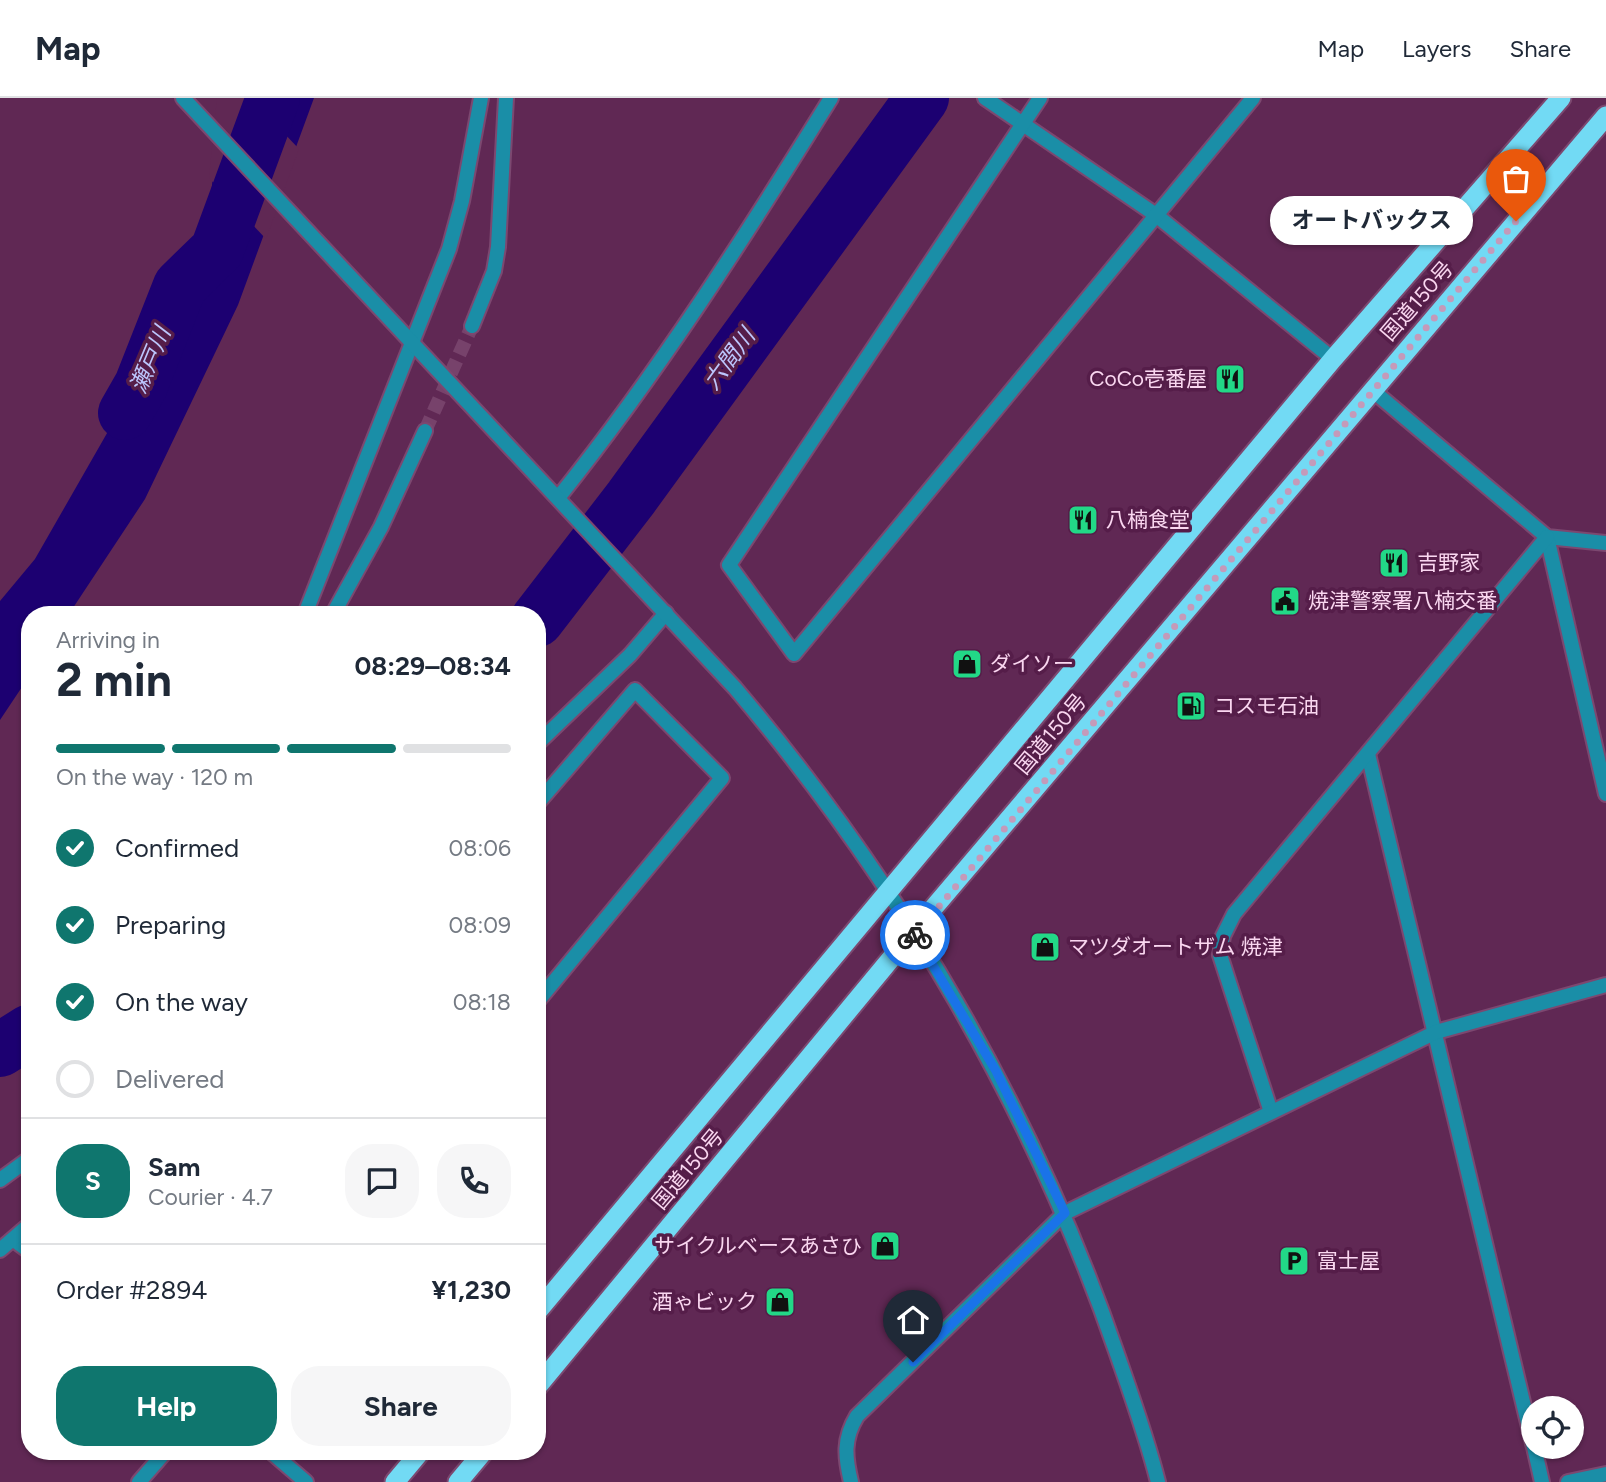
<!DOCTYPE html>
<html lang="en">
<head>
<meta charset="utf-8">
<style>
	body { margin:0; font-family:Figtree,"Noto Sans JP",sans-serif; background:#f6f6f7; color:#1f2937; height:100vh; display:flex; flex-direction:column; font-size:26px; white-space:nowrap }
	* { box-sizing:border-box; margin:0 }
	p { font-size:23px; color:#747a83 }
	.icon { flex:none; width:38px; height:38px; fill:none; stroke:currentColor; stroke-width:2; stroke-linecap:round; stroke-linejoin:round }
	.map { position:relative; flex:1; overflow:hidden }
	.panel { position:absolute; left:21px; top:508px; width:525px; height:854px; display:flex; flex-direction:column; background:#fff; border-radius:28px; box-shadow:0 2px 5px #0004 }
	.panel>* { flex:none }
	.fabs { position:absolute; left:1521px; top:1298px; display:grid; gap:14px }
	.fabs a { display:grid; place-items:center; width:63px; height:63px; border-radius:50%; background:#fff; box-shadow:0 2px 5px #0004; font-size:35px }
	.pin { position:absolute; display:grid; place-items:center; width:60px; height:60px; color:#fff; margin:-72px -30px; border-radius:50% 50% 50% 0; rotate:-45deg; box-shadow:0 0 7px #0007 }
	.pin .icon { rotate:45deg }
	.courier { position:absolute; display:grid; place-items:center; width:70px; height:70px; margin:-35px; border:5px solid #1a73e8; border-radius:50%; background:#fff; color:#222; box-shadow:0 2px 9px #0007 }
	.bubble { position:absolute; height:49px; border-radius:24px; background:#fff; box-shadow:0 2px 5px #0004; font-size:23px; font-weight:700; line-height:49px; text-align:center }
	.summary em { font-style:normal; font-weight:700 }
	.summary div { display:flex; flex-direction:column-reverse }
	.summary { display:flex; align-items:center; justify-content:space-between; height:119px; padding:0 35px }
	h1 { font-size:46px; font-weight:700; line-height:52px }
	.bar { display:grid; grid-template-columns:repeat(4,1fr); gap:10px 7px; align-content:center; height:84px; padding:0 35px }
	.bar i { height:9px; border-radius:5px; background:#e0e1e3 }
	.bar .selected { background:#0f766e }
	.bar p { grid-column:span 4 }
	.line { display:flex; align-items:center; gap:18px; padding:0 35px; border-top:2px solid #e0e1e3 }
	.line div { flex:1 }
	.round { display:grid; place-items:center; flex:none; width:74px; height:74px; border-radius:28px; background:#f6f6f7 }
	ol { padding:0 35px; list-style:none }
	li { display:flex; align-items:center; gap:21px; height:77px }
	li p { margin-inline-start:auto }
	li .icon { padding:7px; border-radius:50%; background:#0f766e; color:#fff; stroke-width:4 }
	li:last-child { color:#747a83 }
	li i { width:38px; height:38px; border:4px solid #e0e1e3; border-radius:50% }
	.cta { display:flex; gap:14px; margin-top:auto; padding:14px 35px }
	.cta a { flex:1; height:80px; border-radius:28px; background:#0f766e; color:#fff; font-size:28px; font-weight:700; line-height:80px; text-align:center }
	.cta a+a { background:#f6f6f7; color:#1f2937 }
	header { display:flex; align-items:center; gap:42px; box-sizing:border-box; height:98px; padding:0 35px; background:#fff; border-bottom:2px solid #e0e1e3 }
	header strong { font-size:33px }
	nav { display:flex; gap:38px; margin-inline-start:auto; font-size:24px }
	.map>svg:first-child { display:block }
	.water { fill:#1c0071 }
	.pier { fill:#602854 }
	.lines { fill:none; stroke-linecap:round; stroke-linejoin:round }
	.river { stroke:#1c0071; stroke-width:54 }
	.minor-tunnel { stroke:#77426b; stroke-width:14; stroke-dasharray:14 7; stroke-linecap:butt }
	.minor-casing { stroke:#7c4870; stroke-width:18 }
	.tertiary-casing { stroke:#7c4870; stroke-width:18 }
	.trunk-casing { stroke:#7c4870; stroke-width:23 }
	.minor { stroke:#1a8ea7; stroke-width:14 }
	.tertiary { stroke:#1a8ea7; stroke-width:14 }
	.trunk { stroke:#72daf4; stroke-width:19 }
	.done { stroke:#c49ab9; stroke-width:7; stroke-dasharray:0 12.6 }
	.route { stroke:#1a73e8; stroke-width:9 }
	.labels { text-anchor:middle; stroke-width:7; stroke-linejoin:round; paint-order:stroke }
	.street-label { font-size:21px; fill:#fad7f0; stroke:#551d49 }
	.poi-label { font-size:21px; fill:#fad7f0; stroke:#551d49; text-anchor:start }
	.water-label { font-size:23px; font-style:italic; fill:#bcc6fd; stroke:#551d49 }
</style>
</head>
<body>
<header>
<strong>Map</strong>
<nav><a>Map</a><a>Layers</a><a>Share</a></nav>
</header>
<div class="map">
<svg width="1606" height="1384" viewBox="0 0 1606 1384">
	<rect width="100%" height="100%" fill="#602854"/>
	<polygon class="water" points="220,0 314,0 238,207 145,401 69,516 30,516 30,577 0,622 0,503 35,461 205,164"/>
	<polygon class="pier" points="217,0 251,0 299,51 266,141 209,80"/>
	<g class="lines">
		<g class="river">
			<polyline points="125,315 141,287 180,188 217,152 273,0"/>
			<polyline points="537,522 631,400 922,0"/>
			<polyline points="0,952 30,933"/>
		</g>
		<polyline class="minor-tunnel" points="425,333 472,228"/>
		<g class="minor-casing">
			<g id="minor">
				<polyline points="985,0 1156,117 1333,261"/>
				<polyline points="1040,0 729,467 794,556 1253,0"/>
				<polyline points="472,228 494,173 498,149 506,0"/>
				<polyline points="1371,291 1547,439 1606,445"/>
				<path d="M 558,400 C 659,274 746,137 831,0"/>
				<polyline points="1547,439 1606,696"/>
				<polyline points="305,516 449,151 462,103 481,0"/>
				<polyline points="333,516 381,429 425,333"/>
				<polyline points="537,646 630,557 666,515"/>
				<polyline points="1368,656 1533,1346"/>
				<polyline points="537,706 635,592 722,680 537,904"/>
				<polyline points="1271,1014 1220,857 1223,838 1234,816 1547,439"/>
				<polyline points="0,1082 30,1060"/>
				<polyline points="14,1142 30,1154"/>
				<polyline points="0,1152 30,1126"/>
				<polyline points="1534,1349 1542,1384"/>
				<polyline points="270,1353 306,1384"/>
				<polyline points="139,1384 166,1353"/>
				<path d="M 851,1384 C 845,1359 843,1341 857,1318 L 1065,1115 L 1436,934 L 1606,887"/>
			</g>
		</g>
		<g class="tertiary-casing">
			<g id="tertiary">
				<path d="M 183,0 L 735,590 C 901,786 1032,1010 1116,1253 C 1131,1296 1147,1340 1158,1384"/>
				<polyline points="1568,1384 1606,1376"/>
			</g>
		</g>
		<g class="trunk-casing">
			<g id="trunk">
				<polyline points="537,1214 1333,261 1561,0"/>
				<polyline points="537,1289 913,834 1606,18"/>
				<polyline points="395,1384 421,1353"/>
				<polyline points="458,1384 484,1353"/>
			</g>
		</g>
		<use href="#minor" class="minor"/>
		<use href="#tertiary" class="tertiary"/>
		<use href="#trunk" class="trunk"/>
	</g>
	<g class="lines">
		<polyline class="done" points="915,837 1516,123"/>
		<polyline class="route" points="913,1264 1065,1115 996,973 915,837"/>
	</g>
	<defs>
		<g id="restaurant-square" transform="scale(1.575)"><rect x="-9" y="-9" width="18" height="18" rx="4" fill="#22d887" stroke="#551d49"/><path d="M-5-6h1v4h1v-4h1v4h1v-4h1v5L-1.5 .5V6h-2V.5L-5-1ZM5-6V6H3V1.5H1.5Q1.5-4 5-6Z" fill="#111"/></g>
		<g id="civic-square" transform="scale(1.575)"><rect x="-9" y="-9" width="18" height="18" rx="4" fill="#22d887" stroke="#551d49"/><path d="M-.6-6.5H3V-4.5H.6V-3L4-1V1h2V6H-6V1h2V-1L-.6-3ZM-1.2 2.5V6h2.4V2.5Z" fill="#111"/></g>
		<g id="shop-square" transform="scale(1.575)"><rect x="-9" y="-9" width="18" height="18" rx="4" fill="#22d887" stroke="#551d49"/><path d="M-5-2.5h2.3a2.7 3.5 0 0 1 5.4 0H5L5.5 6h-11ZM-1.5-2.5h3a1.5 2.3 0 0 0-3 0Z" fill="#111"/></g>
		<g id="fuel-square" transform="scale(1.575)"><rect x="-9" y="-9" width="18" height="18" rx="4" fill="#22d887" stroke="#551d49"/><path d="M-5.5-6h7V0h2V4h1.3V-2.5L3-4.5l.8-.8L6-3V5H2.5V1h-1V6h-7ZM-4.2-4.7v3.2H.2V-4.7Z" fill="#111"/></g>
		<g id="parking-square" transform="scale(1.575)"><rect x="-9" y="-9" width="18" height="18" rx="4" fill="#22d887" stroke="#551d49"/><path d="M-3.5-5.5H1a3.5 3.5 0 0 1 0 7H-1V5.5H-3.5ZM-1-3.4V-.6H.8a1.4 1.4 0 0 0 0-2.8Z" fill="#111"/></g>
	</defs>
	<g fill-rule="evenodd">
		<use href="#restaurant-square" x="1230" y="281"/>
		<use href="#restaurant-square" x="1083" y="422"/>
		<use href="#restaurant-square" x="1394" y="465"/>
		<use href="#civic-square" x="1285" y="503"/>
		<use href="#shop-square" x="967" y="566"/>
		<use href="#fuel-square" x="1191" y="608"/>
		<use href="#shop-square" x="1045" y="849"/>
		<use href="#shop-square" x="885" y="1148"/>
		<use href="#parking-square" x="1294" y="1163"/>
		<use href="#shop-square" x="780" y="1204"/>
	</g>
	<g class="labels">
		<g class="street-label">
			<text transform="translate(1417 203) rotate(-49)" y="7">国道150号</text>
			<text transform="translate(1051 636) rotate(-50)" y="7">国道150号</text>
			<text transform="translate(688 1071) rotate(-50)" y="7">国道150号</text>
		</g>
		<g class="poi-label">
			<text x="1207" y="288" text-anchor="end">CoCo壱番屋</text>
			<text x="1106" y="429">八楠食堂</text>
			<text x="1417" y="472">吉野家</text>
			<text x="1308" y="510">焼津警察署八楠交番</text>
			<text x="990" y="573">ダイソー</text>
			<text x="1214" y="615">コスモ石油</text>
			<text x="1068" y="856">マツダオートザム 焼津</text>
			<text x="862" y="1155" text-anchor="end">サイクルベースあさひ</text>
			<text x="1317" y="1170">富士屋</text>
			<text x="757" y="1211" text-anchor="end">酒ゃビック</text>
		</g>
		<g class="water-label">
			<text transform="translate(729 261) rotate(-54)" y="8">六間川</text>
			<text transform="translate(150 262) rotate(-67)" y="8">瀬戸川</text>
		</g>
	</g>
</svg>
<div class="fabs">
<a><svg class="icon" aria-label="locate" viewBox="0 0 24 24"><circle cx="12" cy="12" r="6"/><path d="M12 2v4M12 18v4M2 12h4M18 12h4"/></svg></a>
</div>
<div class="pin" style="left:1516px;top:123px;background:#ea580c"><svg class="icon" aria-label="bag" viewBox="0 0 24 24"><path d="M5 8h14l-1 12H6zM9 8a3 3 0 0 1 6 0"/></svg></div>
<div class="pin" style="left:913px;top:1264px;background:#1f2937"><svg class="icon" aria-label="home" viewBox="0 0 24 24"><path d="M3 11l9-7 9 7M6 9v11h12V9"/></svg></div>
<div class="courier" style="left:915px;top:837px"><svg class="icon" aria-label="bike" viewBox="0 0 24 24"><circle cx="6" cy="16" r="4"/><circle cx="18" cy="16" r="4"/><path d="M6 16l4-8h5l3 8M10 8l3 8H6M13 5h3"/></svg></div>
<div class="bubble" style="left:1270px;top:98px;width:203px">オートバックス</div>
<section class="panel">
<div class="summary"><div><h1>2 min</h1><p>Arriving in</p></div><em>08:29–08:34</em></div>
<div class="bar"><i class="selected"></i><i class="selected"></i><i class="selected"></i><i></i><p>On the way · 120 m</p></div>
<ol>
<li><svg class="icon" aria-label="check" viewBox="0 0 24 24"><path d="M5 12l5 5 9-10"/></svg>Confirmed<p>08:06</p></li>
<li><svg class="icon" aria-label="check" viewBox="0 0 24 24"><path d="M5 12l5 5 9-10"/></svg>Preparing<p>08:09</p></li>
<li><svg class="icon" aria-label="check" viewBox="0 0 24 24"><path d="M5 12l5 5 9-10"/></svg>On the way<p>08:18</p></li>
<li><i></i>Delivered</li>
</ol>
<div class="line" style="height:126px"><b class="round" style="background:#0f766e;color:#fff">S</b><div><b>Sam</b><p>Courier · 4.7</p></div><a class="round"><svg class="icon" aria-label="chat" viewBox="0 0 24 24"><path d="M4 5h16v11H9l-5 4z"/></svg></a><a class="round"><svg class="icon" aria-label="phone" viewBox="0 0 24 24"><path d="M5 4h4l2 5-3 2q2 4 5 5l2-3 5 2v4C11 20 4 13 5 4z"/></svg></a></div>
<div class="line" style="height:91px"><div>Order #2894</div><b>¥1,230</b></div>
<div class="cta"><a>Help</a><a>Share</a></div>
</section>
</div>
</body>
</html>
